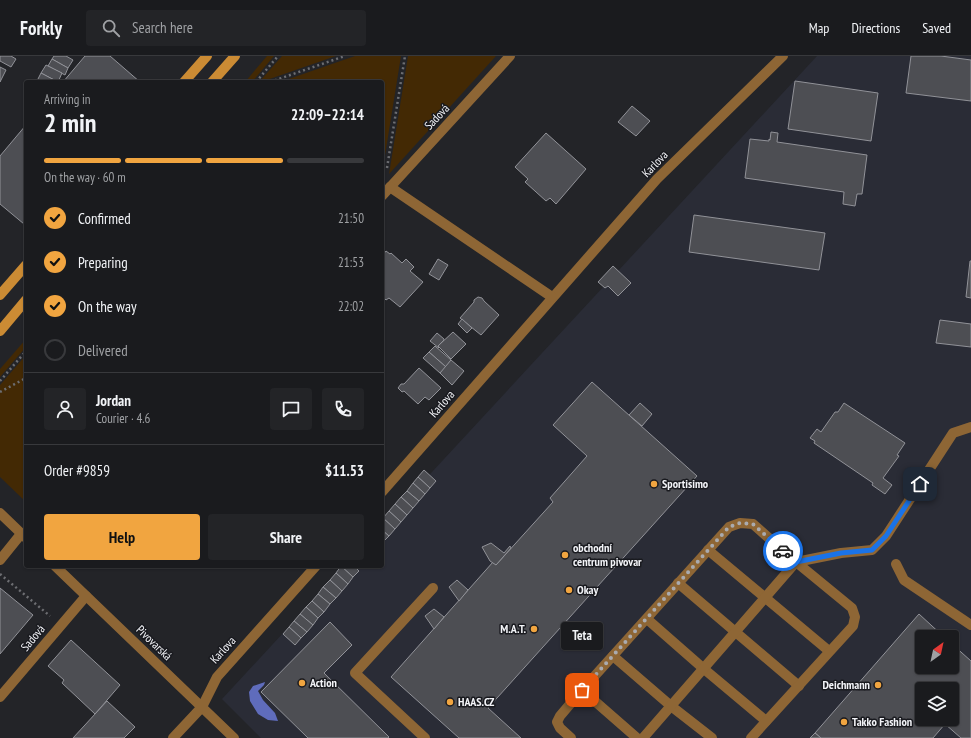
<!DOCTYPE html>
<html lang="en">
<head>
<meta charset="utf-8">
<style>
	body { margin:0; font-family:"PT Sans Narrow",sans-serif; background:#232427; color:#f1f3f6; height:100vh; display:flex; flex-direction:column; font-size:15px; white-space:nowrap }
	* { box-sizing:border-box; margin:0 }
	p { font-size:13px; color:#9fa1a4 }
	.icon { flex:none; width:22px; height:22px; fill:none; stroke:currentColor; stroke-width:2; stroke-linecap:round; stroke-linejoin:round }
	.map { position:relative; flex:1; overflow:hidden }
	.details { position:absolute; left:24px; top:24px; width:360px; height:488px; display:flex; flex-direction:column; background:#1a1b1e; border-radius:4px; box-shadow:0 1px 3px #0004,0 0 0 1px #38393c }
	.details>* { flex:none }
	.needle { width:26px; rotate:33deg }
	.fabs { position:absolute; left:915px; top:574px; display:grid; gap:8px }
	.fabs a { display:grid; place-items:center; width:44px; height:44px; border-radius:4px; background:#1a1b1e; box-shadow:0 1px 3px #0004,0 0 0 1px #38393c; font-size:20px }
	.pin { position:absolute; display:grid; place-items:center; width:34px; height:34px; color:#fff; margin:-17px; border-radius:8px; box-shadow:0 2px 6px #0006 }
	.courier { position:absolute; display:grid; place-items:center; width:40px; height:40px; margin:-20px; border:3px solid #1a73e8; border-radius:50%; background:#fff; color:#222; box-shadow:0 1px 5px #0007 }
	.bubble { position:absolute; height:28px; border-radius:4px; background:#1a1b1e; box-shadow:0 1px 3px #0004,0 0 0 1px #38393c; font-size:13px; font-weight:700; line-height:28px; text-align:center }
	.head em { font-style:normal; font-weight:700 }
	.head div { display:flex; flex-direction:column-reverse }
	.head { display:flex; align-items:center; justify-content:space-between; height:68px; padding:0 20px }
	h1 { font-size:26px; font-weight:700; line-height:30px }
	.bar { display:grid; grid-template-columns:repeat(4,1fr); gap:6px 4px; align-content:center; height:48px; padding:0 20px }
	.bar i { height:5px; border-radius:3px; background:#38393c }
	.bar .active { background:#f1a540 }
	.bar p { grid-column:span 4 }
	.line { display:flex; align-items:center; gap:10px; padding:0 20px; border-top:1px solid #38393c }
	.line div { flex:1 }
	.round { display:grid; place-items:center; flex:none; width:42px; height:42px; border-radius:4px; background:#232427 }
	ol { padding:0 20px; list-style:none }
	li { display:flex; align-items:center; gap:12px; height:44px }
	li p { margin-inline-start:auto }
	li .icon { padding:4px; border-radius:50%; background:#f1a540; color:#111; stroke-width:4 }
	li:last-child { color:#9fa1a4 }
	li i { width:22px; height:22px; border:2px solid #38393c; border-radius:50% }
	.action { display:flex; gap:8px; margin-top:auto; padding:8px 20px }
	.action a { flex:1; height:46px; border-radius:4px; background:#f1a540; color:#111; font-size:16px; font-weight:700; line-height:46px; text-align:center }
	.action a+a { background:#232427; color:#f1f3f6 }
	header { display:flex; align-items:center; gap:24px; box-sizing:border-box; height:56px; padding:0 20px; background:#1a1b1e; border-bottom:1px solid #38393c }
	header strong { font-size:19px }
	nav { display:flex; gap:22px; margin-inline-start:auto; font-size:14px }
	.search { width:280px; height:36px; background:#232427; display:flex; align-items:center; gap:10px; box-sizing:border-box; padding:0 14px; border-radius:4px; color:#9fa1a4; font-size:15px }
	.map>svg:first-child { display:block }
	.built { fill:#2a2c36; fill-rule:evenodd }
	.green { fill:#432904 }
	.water { fill:#5f6cbc }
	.building { fill:#4d4e53; stroke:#919298; fill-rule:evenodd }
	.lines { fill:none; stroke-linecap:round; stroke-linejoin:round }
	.path { stroke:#6d6e72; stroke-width:2.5; stroke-dasharray:2 3; stroke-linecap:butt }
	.service { stroke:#8e6635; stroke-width:10 }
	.minor { stroke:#8e6635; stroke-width:10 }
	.tertiary { stroke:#8e6635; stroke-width:10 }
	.secondary { stroke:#cb8b34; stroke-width:10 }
	.done { stroke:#aaabaf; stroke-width:4; stroke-dasharray:0 7.2 }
	.route { stroke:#1a73e8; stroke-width:5 }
	.poi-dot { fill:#f1a540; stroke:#191a1f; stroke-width:1.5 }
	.labels { text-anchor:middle; stroke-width:3; stroke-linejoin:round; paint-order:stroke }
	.street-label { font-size:12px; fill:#f3f4f8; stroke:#191a1f }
	.poi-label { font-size:12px; font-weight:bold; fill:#f3f4f8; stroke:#191a1f; text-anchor:start }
</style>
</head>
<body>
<header>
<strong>Forkly</strong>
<div class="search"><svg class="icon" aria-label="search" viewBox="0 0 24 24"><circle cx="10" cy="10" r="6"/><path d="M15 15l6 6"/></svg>Search here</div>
<nav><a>Map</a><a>Directions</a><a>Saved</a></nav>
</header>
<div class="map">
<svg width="971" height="682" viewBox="0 0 971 682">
	<rect width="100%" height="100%" fill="#232428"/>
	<path class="built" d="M 817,0 L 971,0 L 971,682 L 261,682 L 222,643 L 345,510 L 382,510 L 382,470 ZM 922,581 L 952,581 L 952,611 L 922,611 ZM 922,633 L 952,633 L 952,663 L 922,663 Z"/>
	<g class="green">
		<polygon points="267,0 274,0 252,26 245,26"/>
		<polygon points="282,0 336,0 261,26 260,25"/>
		<polygon points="355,0 401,0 382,118 382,26 280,26"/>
		<polygon points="408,0 496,0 389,118"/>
		<polygon points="26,283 26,291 0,321 0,313"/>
		<polygon points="26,299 26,446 0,421 0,329"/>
	</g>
	<polygon class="water" points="265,626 264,629 258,635 263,644 275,657 278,665 268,664 258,658 250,645 249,636 253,630"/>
	<g class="building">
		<polygon points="0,0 11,0 16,3 11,11 0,5"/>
		<polygon points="54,0 66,0 73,4 68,12 52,3"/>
		<polygon points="85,0 110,0 140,26 63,26"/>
		<polygon points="911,0 941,0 971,4 971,45 906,37"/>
		<polygon points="52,3 68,12 65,19 48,10"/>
		<polygon points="46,9 62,17 58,26 41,17"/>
		<polygon points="0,11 6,14 0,26"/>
		<polygon points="41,17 58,26 39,26 37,25"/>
		<polygon points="795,25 878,37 871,85 788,73"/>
		<polygon points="632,50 650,65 636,80 618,66"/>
		<polygon points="26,69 26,166 24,168 0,148 0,100"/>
		<polygon points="771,76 778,77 777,86 867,99 862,138 857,138 855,150 843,148 844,136 745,122 750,83 769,85 769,83 770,84"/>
		<polygon points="546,77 586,113 556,148 550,142 546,145 525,126 528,123 515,111"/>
		<polygon points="694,159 825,177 819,214 689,196"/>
		<polygon points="386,195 390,198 391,197 402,207 406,203 414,211 410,215 423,226 400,251 389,242 386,244 382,240 382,200"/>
		<polygon points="438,203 448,209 439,224 429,218"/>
		<polygon points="970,205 971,205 971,242 966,241"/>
		<polygon points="613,210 631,227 618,240 608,230 605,232 598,226"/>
		<polygon points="478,241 482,242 484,245 499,259 481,279 460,262 474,246 474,244"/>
		<polygon points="462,263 472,272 467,277 458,268"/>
		<polygon points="940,264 971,268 971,291 936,287"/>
		<polygon points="453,276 466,288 451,303 438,290"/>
		<polygon points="437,277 444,283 444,284 438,290 439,292 430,285"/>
		<polygon points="435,290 451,304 446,311 429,296"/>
		<polygon points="429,296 446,311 440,317 423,302"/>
		<polygon points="451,304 464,315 452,329 440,317"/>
		<polygon points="419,312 441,332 429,344 425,341 418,348 404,335 402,336 398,332 401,328 404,328"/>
		<polygon points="592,326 697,420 488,652 521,682 459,682 391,621 493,506 496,509 553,446 550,442 587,400 553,369"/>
		<polygon points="640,347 652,358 642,370 629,359"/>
		<polygon points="844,347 905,387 897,399 899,400 883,422 892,429 885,438 872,429 873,427 814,387 815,385 810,382 817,373 821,376 835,356 838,356"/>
		<polygon points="424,414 436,425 430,432 418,421"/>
		<polygon points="418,421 430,432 425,438 413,427"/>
		<polygon points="413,427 425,438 419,445 407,435"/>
		<polygon points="407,435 419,445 413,452 401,441"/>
		<polygon points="401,441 413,452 407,459 395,448"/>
		<polygon points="395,448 407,459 401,466 389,455"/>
		<polygon points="389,455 401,466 395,473 383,462"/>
		<polygon points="383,462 395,473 389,480 382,474 382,463"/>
		<polygon points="382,474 389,480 383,486 382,485"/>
		<polygon points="491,487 504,497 510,490 511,492 496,509 490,505 482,491"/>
		<polygon points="341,510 354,510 359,515 353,521"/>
		<polygon points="341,510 353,521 348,528 336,517"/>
		<polygon points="336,517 348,528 342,535 330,524"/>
		<polygon points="330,524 342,535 336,542 323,531"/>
		<polygon points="457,524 468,534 459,545 449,531"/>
		<polygon points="323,531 336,542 330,548 318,538"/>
		<polygon points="0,532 33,559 0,598"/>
		<polygon points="318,538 330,548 324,556 312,545"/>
		<polygon points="312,545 324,556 318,562 306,551"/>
		<polygon points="306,551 318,562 313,569 300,558"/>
		<polygon points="434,553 444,561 434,573 425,560"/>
		<polygon points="300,558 313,569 307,576 294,565"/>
		<path d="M 919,558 L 944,581 L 922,581 L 922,611 L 952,611 L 952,588 L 971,605 L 971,682 L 961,682 L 945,668 L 933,682 L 821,682 L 815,677 ZM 922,633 L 952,633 L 952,663 L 922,663 Z"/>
		<polygon points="294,565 307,576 301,582 289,571"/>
		<polygon points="330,566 352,589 324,617 389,681 388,682 308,682 261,636"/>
		<polygon points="289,571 301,582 295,589 283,578"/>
		<polygon points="71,584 120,629 95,658 62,627 64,624 48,610"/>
		<polygon points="107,645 135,671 124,682 73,682"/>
		<polygon points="815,677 821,682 810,682"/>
	</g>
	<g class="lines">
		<g class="path">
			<polyline points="256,26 278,0"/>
			<polyline points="270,26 345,0"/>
			<polyline points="387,112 405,0"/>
			<polyline points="0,325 26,295"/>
			<polyline points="0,336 26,322"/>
			<polyline points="0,518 50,560"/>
		</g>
		<g class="service">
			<polyline points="708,494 829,595"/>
			<polyline points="0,504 21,478"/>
			<polyline points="896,508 904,524 971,569"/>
			<polyline points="678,527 799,630"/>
			<polyline points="647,563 704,613 766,665"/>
			<polyline points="613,600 671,650 712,682"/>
			<polyline points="582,634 637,682"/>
			<polyline points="425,682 355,617 433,532"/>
			<polyline points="571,682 560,672 557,666 560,660 582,634 729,471 740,467 753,468 796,506 852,552 855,561 853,570 751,682"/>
			<polyline points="643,682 796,506 841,497 872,494 886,480 953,377 971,371"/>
		</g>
		<g class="minor">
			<polyline points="382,140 510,0"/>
			<polyline points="382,436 657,123 783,0"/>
			<polyline points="0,641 86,540"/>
			<polyline points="173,682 202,651 217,621 316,510"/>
		</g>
		<g class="tertiary">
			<polyline points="390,131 552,241"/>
			<polyline points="0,457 26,482"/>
			<polyline points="55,510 234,682"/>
		</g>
		<g class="secondary">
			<polyline points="184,26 207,0"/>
			<polyline points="212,26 235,0"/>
			<polyline points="0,239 26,209"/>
			<polyline points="0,275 26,244"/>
		</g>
	</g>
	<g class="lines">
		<polyline class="done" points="582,634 729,471 740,467 753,468 783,495"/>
		<polyline class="route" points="783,495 796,506 841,497 872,494 886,480 920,428"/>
	</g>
	<g class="poi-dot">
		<circle cx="654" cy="428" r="4"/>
		<circle cx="565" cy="499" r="4"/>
		<circle cx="569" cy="534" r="4"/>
		<circle cx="534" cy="573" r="4"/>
		<circle cx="302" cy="627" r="4"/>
		<circle cx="878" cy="629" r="4"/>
		<circle cx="450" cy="646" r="4"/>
		<circle cx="844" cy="666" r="4"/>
	</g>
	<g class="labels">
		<g class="street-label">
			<text transform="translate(437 61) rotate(-47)" y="4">Sadová</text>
			<text transform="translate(655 108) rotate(-46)" y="4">Karlova</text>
			<text transform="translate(442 348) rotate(-49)" y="4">Karlova</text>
			<text transform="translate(33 582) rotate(-50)" y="4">Sadová</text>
			<text transform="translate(154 587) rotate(44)" y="4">Pivovarská</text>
			<text transform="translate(223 594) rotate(-48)" y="4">Karlova</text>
		</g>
		<g class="poi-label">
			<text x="662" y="432">Sportisimo</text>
			<text x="573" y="496">obchodní<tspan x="573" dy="14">centrum pivovar</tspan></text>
			<text x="577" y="538">Okay</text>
			<text x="526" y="577" text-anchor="end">M.A.T.</text>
			<text x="310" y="631">Action</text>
			<text x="870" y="633" text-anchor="end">Deichmann</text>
			<text x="458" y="650">HAAS.CZ</text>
			<text x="852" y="670">Takko Fashion</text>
		</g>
	</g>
</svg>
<div class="fabs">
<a><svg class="needle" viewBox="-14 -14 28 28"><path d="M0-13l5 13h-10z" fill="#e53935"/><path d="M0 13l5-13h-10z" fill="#9fa1a4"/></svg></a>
<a><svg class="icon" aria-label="layers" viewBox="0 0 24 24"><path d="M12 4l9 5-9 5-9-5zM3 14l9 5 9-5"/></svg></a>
</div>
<div class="pin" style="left:582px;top:634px;background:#ea580c"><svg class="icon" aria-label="bag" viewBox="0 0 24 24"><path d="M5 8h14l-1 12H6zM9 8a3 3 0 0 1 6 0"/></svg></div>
<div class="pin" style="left:920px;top:428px;background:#1f2937"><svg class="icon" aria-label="home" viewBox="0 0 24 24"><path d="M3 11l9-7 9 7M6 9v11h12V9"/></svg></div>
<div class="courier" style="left:783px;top:495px"><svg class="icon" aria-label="car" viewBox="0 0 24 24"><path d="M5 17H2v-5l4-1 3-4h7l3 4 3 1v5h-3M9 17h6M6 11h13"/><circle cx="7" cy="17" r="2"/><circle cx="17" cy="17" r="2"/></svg></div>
<div class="bubble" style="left:561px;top:566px;width:42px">Teta</div>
<section class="details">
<div class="head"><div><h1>2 min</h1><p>Arriving in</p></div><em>22:09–22:14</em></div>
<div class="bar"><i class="active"></i><i class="active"></i><i class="active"></i><i></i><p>On the way · 60 m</p></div>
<ol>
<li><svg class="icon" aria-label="check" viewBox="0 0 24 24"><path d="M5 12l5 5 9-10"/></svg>Confirmed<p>21:50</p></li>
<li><svg class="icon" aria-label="check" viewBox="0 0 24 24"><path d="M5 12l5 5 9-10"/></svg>Preparing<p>21:53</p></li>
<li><svg class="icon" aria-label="check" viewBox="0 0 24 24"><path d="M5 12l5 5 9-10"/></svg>On the way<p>22:02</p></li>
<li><i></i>Delivered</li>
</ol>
<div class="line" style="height:72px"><a class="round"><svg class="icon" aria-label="person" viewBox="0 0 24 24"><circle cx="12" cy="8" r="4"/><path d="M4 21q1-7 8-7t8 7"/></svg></a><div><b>Jordan</b><p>Courier · 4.6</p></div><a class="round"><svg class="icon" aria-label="chat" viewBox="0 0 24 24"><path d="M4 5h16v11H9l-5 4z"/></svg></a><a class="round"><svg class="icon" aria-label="phone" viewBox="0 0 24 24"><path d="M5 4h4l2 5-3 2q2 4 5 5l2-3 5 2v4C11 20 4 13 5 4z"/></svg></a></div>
<div class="line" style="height:52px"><div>Order #9859</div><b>$11.53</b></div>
<div class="action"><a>Help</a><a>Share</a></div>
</section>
</div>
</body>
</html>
